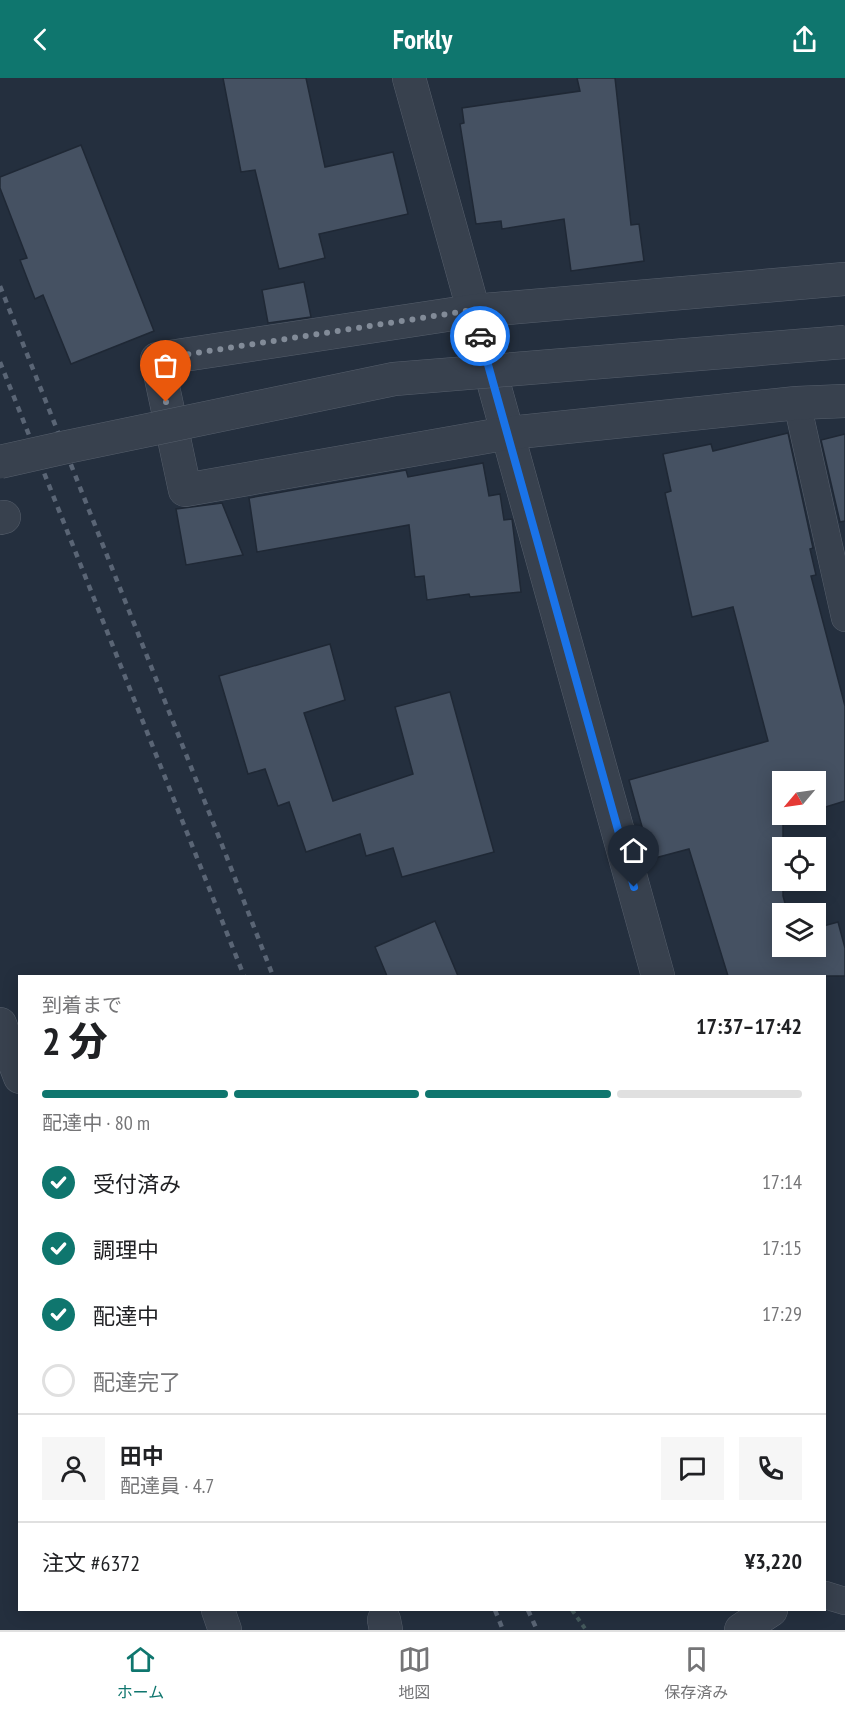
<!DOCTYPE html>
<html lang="ja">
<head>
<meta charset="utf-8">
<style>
	body { margin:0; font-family:"PT Sans Narrow","Noto Sans JP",sans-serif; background:#f6f6f6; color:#202124; height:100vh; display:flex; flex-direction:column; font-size:22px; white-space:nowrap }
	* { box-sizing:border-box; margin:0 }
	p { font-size:20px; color:#757577 }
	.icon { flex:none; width:33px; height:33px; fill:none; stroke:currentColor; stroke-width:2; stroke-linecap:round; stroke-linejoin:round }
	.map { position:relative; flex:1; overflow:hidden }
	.details { position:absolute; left:18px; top:897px; width:808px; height:636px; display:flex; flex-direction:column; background:#fff; border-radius:0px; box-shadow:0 3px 15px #0003 }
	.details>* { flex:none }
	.needle { width:39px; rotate:241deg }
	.tools { position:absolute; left:772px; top:693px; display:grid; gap:12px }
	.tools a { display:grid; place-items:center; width:54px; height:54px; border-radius:0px; background:#fff; box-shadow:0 3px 15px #0003; font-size:30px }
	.pin { position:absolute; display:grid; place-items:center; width:51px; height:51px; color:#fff; margin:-62px -26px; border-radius:50% 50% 50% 0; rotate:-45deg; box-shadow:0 0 6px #0007 }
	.pin .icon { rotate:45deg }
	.courier { position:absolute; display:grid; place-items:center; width:60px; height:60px; margin:-30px; border:4px solid #1a73e8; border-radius:50%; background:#fff; color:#222; box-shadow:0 2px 8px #0007 }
	.overview em { font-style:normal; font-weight:800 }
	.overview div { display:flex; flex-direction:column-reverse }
	.overview { display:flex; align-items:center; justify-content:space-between; height:102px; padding:0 24px }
	h1 { font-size:39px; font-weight:800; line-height:45px }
	.bar { display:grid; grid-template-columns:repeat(4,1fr); gap:9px 6px; align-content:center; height:72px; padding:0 24px }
	.bar i { height:8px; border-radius:4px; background:#e0e0e0 }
	.bar .current { background:#0f766e }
	.bar p { grid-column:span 4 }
	.line { display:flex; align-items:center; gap:15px; padding:0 24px; border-top:2px solid #e0e0e0 }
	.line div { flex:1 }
	.round { display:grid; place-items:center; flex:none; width:63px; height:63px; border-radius:0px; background:#f6f6f6 }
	ol { padding:0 24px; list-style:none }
	li { display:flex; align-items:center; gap:18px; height:66px }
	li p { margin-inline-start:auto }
	li .icon { padding:6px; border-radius:50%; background:#0f766e; color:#fff; stroke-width:4 }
	li:last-child { color:#757577 }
	li i { width:33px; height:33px; border:3px solid #e0e0e0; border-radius:50% }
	header { display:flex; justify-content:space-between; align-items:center; height:78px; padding:0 24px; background:#0f766e; color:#fff; font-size:27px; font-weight:800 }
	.menu { display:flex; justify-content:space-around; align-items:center; height:84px; border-top:2px solid #e0e0e0; background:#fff; font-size:16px; color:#757577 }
	.menu a { display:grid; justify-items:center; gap:3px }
	.menu .current { color:#0f766e }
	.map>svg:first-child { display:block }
	.building { fill:#455162; stroke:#1f2835; stroke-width:1.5 }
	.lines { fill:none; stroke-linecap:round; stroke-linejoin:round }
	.service-casing { stroke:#565f6c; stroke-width:28 }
	.minor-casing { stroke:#565f6c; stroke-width:34 }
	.path { stroke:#44595c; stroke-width:4; stroke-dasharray:4.5 4.5; stroke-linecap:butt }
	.service { stroke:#38414e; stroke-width:27 }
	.minor { stroke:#38414e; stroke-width:33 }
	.rail { stroke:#5a6575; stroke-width:4.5; stroke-dasharray:6 6; stroke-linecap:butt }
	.tertiary-bridge-casing { stroke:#565f6c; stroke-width:34; stroke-linecap:butt }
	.tertiary-bridge { stroke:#38414e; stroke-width:33 }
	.done { stroke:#828b98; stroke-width:6; stroke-dasharray:0 10.8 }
	.route { stroke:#1a73e8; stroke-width:8 }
</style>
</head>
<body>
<header><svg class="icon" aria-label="back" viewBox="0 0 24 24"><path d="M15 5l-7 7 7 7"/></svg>Forkly<svg class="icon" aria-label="share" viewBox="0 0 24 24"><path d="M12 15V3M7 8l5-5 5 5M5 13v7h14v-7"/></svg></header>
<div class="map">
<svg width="845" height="1552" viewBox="0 0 845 1552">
	<rect width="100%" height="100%" fill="#242f3e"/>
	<g class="building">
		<polygon points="223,0 306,0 325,89 393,74 408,136 319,156 325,180 279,191 255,92 241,94"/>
		<polygon points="577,0 615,0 631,147 639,146 644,183 571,193 564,141 502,151 501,143 476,146 460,46 464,45 462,30 580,13"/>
		<polygon points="81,67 154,253 71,286 43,217 35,221 20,182 27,180 0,110 0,99"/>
		<polygon points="304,204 311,239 268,245 262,212"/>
		<polygon points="788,355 813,470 810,471 816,497 811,498 845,628 845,723 816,732 816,704 783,704 783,736 801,736 783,742 783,818 788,836 783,836 783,868 816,868 816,850 838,844 845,870 845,898 728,898 689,771 651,781 629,702 768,663 733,529 692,539 665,415 671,413 663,376 711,366 713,373"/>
		<polygon points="845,356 845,443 840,444 821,362"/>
		<polygon points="483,385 489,418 500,416 504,442 512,441 521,514 470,519 469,516 427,522 424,498 415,499 409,447 257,474 249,420 406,392 408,399"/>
		<polygon points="222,425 243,477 186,487 176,431"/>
		<polygon points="330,566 345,622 304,635 333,723 413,696 395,629 450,614 494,774 402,799 393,770 366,778 360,756 306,774 289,724 278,728 265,691 248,696 219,598"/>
		<polygon points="435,843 458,898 387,898 375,869"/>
	</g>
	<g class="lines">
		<g class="service-casing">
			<g id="service">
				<polyline points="797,325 845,540"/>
				<polyline points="825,1517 845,1523"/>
			</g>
		</g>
		<g class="minor-casing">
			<g id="minor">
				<polyline points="409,0 658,898"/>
				<polyline points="845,201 473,233 157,281 185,412 508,355 797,325 845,323"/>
				<polyline points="0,440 4,439"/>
				<polyline points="0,946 20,999"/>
				<polyline points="218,1532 225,1552"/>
				<polyline points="384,1542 386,1552"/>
				<polyline points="741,1552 771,1532"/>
			</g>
		</g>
		<polyline class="path" points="572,1532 586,1552"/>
		<use href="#service" class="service"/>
		<use href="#minor" class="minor"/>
		<g class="rail">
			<polyline points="0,208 224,772 273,898"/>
			<polyline points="0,284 244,898"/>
			<polyline points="495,1532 503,1552"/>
			<polyline points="528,1532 537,1552"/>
		</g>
		<g class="tertiary-bridge-casing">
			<polyline id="tertiary-bridge" points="0,384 62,370 394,301 845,264"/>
		</g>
		<use href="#tertiary-bridge" class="tertiary-bridge"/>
	</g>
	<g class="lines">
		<polyline class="done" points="166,324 157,281 473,232 480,258"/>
		<polyline class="route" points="480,258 634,809"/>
	</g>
</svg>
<div class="tools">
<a><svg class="needle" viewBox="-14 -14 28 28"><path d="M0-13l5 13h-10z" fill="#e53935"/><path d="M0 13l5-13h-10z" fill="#757577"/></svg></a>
<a><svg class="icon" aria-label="locate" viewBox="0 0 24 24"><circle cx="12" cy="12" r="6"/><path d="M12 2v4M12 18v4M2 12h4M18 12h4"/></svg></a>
<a><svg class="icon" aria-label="layers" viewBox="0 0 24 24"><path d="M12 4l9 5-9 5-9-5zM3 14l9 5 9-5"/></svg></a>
</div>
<div class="pin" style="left:166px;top:324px;background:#ea580c"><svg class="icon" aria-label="bag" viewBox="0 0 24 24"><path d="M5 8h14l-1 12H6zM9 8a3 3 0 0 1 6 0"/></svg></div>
<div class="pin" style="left:634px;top:809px;background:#1f2937"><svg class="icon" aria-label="home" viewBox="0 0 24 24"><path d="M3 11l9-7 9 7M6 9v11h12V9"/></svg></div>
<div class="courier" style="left:480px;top:258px"><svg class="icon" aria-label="car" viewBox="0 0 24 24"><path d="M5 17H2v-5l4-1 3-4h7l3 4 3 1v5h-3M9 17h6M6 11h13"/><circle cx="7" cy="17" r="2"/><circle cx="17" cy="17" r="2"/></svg></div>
<section class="details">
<div class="overview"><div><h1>2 分</h1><p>到着まで</p></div><em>17:37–17:42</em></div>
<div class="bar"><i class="current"></i><i class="current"></i><i class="current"></i><i></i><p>配達中 · 80 m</p></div>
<ol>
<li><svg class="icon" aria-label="check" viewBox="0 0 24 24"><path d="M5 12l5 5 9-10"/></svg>受付済み<p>17:14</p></li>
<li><svg class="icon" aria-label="check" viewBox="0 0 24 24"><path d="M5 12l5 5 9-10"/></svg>調理中<p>17:15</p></li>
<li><svg class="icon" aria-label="check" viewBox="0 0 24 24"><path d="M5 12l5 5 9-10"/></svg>配達中<p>17:29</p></li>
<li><i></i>配達完了</li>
</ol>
<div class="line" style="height:108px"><a class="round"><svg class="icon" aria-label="person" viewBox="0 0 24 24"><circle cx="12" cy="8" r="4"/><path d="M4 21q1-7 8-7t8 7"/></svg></a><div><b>田中</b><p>配達員 · 4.7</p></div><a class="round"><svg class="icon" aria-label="chat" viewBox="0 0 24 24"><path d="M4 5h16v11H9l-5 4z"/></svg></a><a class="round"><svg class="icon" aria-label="phone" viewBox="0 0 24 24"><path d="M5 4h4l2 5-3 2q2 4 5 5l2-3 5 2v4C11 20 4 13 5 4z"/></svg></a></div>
<div class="line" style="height:78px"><div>注文 #6372</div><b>¥3,220</b></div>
</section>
</div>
<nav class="menu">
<a class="current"><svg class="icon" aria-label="home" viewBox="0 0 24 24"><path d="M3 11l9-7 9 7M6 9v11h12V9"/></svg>ホーム</a>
<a><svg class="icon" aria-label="map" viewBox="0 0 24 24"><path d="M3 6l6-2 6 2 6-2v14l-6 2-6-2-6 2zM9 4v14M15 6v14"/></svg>地図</a>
<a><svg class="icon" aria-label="saved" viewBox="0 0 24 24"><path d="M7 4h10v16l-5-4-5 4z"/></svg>保存済み</a>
</nav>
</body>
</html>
